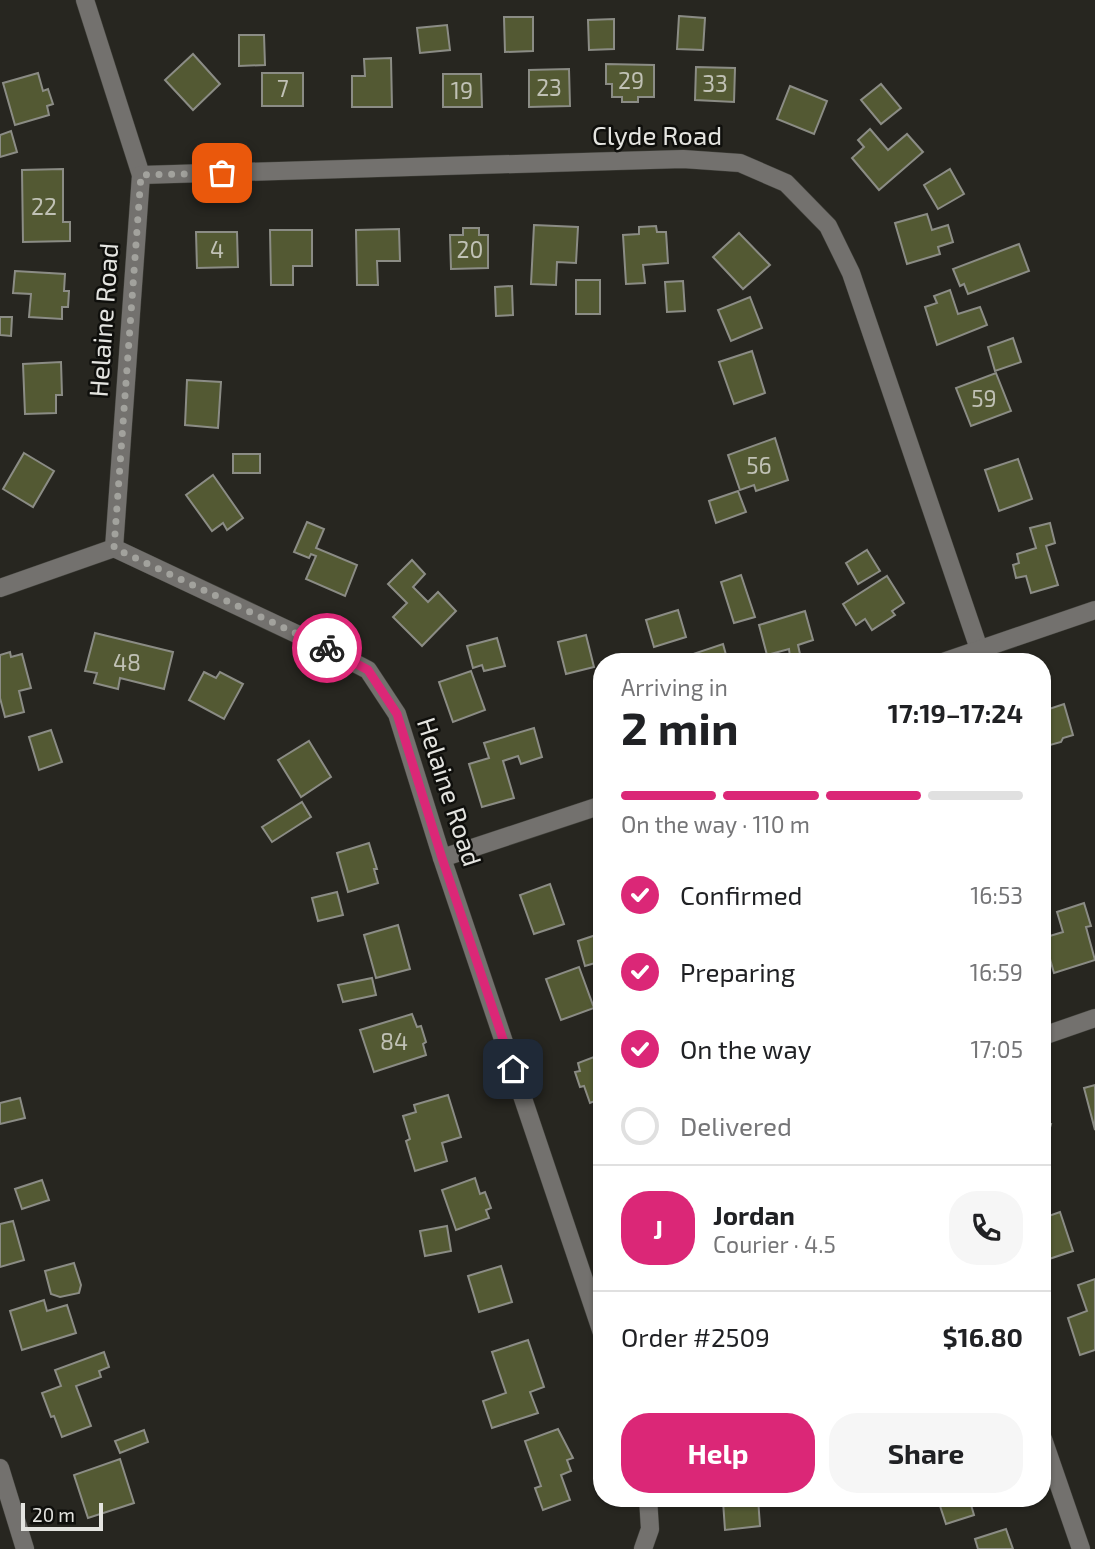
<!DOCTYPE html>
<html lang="en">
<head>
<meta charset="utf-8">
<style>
	body { margin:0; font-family:"Exo 2",sans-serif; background:#f6f6f6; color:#202124; height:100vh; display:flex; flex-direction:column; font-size:26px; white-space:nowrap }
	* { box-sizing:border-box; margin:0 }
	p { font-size:23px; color:#757577 }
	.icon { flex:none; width:38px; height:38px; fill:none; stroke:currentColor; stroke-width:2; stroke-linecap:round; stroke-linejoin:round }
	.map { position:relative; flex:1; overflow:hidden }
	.panel { position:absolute; left:593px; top:653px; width:458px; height:854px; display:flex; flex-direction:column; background:#fff; border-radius:28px; box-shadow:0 2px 5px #0004 }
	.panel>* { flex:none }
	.scale { position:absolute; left:21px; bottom:18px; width:82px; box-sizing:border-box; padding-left:7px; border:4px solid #e4e4e0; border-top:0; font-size:19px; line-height:24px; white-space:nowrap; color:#e4e4e0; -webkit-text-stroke:5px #0f0f0c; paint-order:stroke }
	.pin { position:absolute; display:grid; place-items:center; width:60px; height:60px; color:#fff; margin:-30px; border-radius:14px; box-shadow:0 4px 10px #0006 }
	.courier { position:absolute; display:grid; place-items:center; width:70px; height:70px; margin:-35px; border:5px solid #db2777; border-radius:50%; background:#fff; color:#222; box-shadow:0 2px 9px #0007 }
	.headline em { font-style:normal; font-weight:700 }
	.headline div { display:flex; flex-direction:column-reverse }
	.headline { display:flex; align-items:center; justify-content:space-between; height:119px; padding:0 28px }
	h1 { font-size:46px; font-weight:700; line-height:52px }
	.bar { display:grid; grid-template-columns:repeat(4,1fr); gap:10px 7px; align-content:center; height:84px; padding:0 28px }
	.bar i { height:9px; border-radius:5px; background:#e0e0e0 }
	.bar .selected { background:#db2777 }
	.bar p { grid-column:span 4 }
	.line { display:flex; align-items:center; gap:18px; padding:0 28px; border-top:2px solid #e0e0e0 }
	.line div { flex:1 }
	.round { display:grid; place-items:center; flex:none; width:74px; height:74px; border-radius:28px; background:#f6f6f6 }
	ol { padding:0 28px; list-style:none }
	li { display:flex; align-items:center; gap:21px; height:77px }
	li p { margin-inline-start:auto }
	li .icon { padding:7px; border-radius:50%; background:#db2777; color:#fff; stroke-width:4 }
	li:last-child { color:#757577 }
	li i { width:38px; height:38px; border:4px solid #e0e0e0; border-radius:50% }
	.action { display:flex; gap:14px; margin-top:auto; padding:14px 28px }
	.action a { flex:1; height:80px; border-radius:28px; background:#db2777; color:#fff; font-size:28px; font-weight:700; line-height:80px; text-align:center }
	.action a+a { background:#f6f6f6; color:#202124 }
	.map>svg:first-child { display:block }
	.building { fill:#535933; stroke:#8b8c85; stroke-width:2 }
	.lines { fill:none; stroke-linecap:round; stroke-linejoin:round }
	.minor-casing { stroke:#41413b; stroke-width:19 }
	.minor { stroke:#73716e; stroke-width:18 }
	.done { stroke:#a2a29d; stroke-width:7; stroke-dasharray:0 12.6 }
	.route { stroke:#db2777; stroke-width:9 }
	.labels { text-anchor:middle; stroke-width:5; stroke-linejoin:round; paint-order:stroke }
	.number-label { font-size:23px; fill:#c0c1b5 }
	.street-label { font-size:26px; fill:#e4e4e0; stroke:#0f0f0c }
</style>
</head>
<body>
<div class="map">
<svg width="1095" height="1549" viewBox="0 0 1095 1549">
	<rect width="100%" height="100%" fill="#272620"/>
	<g class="building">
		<polygon points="679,16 705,18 703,50 677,49"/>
		<polygon points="504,17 533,17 533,51 505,52"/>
		<polygon points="614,19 614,49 589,50 588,20"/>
		<polygon points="447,25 450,50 420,53 417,28"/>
		<polygon points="239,35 264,35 265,65 239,66"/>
		<polygon points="193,54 220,84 193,110 165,80"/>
		<polygon points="391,58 392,107 352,107 352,76 365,76 364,59"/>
		<polygon points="606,64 654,65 654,97 638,97 638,102 622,102 622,97 612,97 612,84 606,84"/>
		<polygon points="696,67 735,68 734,102 695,100"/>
		<polygon points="569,69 570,106 529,107 529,70"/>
		<polygon points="38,73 43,91 48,89 53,104 47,106 49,115 15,125 3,83"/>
		<rect x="262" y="73" width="41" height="33"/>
		<polygon points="443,74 481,74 482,107 443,107"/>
		<polygon points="881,84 901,108 881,124 861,100"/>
		<polygon points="790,86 827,101 814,134 777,119"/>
		<polygon points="870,129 888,150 907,134 923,152 879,190 852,158 864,147 858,140"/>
		<polygon points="11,131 17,152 0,157 0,135"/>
		<polygon points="63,169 63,222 70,222 70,241 23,242 22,170"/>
		<polygon points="950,169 964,194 938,209 924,185"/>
		<polygon points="927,214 932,230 948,225 953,242 938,247 940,254 907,264 895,223"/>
		<polygon points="534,225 578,227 576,263 557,262 556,285 531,284"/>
		<polygon points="656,226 657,232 666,232 668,263 643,265 645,283 626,284 623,235 639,234 639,227"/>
		<polygon points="463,228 479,228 479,235 488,235 488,268 451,269 450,235 463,235"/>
		<polygon points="399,229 400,261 377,261 378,285 357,285 356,230"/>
		<polygon points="270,230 312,230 312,266 293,266 293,285 271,285"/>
		<polygon points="196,232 237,232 238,267 197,268"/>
		<polygon points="739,233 770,265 743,289 713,257"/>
		<polygon points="1019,244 1029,271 968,294 964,284 960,286 953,269"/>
		<polygon points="15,271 65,274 64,291 69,291 68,307 62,307 62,319 29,317 31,294 13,293"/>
		<rect x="576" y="280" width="24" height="34"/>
		<polygon points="683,281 685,311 667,312 665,282"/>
		<polygon points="512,286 513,315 496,316 495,287"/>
		<polygon points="950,290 958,314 980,307 987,325 937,345 925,307 937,303 934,296"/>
		<polygon points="750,297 762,328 731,341 718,310"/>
		<polygon points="0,317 12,317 11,336 0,335"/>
		<polygon points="1013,338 1021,362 995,371 988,347"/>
		<polygon points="752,351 765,393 734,404 719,362"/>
		<polygon points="61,362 62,395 56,395 56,413 25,414 23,364"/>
		<polygon points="996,373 1011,411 971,426 956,388"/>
		<polygon points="187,380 221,382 218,428 185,425"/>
		<polygon points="775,438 788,480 756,491 754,485 740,490 728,455"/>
		<polygon points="24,453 54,471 33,507 3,489"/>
		<rect x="233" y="454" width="27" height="19"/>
		<polygon points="1018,459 1032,499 999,511 985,470"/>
		<polygon points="213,475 243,518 227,530 223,523 212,531 186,495"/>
		<polygon points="738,491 746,512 716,523 709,501"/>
		<polygon points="307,522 324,529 316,548 357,565 345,596 306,579 316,556 311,554 309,558 294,552"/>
		<polygon points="1050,523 1055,543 1046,546 1058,585 1031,593 1026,576 1016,578 1013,565 1019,563 1017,554 1036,548 1030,528"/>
		<polygon points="867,550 880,571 858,584 846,563"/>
		<polygon points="412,560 425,574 413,587 428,602 438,592 456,611 422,646 393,617 407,603 388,584"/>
		<polygon points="741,575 755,617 734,623 721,582"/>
		<polygon points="887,576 904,603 892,611 895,615 872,630 865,619 856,625 843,604"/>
		<polygon points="678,610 686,637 654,647 646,620"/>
		<polygon points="805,611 813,640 798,645 800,654 790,657 789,649 767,655 759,625"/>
		<polygon points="95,633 173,652 164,689 120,678 118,689 94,683 97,673 85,671"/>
		<polygon points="586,635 594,667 566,674 558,642"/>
		<polygon points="497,638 505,666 484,671 482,665 473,668 467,646"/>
		<polygon points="723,644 728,662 686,662 684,657"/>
		<polygon points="10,652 11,657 22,654 31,688 19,691 24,712 5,717 0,698 0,655"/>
		<polygon points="471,671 485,710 453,722 439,682"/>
		<polygon points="204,672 216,678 220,672 243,684 224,719 189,700"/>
		<polygon points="1064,704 1073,735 1063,738 1061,742 1043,747 1043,711"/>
		<polygon points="534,728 542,757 521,764 518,756 503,761 514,798 482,807 469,764 489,758 484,743"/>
		<polygon points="51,730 62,762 39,770 29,737"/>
		<polygon points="309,741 331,777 301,797 278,760"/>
		<polygon points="302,802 311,817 272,842 262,827"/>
		<polygon points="369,843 377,869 374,869 378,883 348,892 337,853"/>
		<polygon points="550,884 564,924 534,934 520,895"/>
		<polygon points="337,892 343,915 318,921 312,898"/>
		<polygon points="1084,903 1091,926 1086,927 1095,960 1054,973 1050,959 1045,961 1043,956 1043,938 1063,932 1057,912"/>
		<polygon points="398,925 410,969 376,978 364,935"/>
		<polygon points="602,933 602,961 585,966 578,941"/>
		<polygon points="579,967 594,1008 561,1020 546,979"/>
		<polygon points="372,978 376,995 343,1002 338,985"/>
		<polygon points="412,1014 417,1027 421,1026 426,1042 423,1044 426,1055 374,1072 360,1030"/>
		<polygon points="602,1054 602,1098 590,1103 584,1086 580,1087 575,1072 580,1071 578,1063"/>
		<polygon points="1095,1085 1095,1130 1084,1088"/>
		<polygon points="448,1095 461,1137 442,1143 447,1161 415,1171 406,1141 410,1139 403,1116 416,1112 414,1105"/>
		<polygon points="20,1098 25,1118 0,1124 0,1103"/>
		<polygon points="1043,1122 1051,1124 1043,1152"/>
		<polygon points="475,1178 480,1194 485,1192 491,1208 486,1210 489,1218 456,1230 442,1190"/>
		<polygon points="42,1180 49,1200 22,1209 15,1189"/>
		<polygon points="1060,1212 1073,1251 1043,1261 1043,1218"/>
		<polygon points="13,1221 24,1260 0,1267 0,1224"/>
		<polygon points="447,1226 451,1251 425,1256 420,1231"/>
		<polygon points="74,1263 81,1285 79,1293 60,1297 51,1294 45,1271"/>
		<polygon points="501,1266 512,1302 479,1312 468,1276"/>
		<polygon points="1095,1279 1095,1350 1080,1355 1068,1318 1087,1311 1078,1285"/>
		<polygon points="44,1300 47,1311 67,1305 76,1333 22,1350 10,1311"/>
		<polygon points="528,1340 544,1387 530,1392 538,1413 492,1428 483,1401 506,1393 492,1352"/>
		<polygon points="104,1352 109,1367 99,1371 101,1377 76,1386 91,1426 62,1437 54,1416 51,1417 42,1393 61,1386 55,1370"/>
		<polygon points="558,1429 573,1458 567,1460 571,1471 561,1475 570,1500 543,1510 535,1488 541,1486 525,1441"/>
		<polygon points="144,1430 148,1442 120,1453 115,1441"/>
		<polygon points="120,1459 134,1503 88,1518 74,1475"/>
		<polygon points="725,1498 758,1498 760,1526 725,1530 723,1501 725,1501"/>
		<polygon points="954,1498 969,1498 974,1515 946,1524 939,1503"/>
		<polygon points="1006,1529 1013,1549 978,1549 975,1539"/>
	</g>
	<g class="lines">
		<g class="minor-casing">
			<g id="minor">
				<polyline points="85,0 141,175 114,548 320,645 368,670 397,714 442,858 602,1333"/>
				<polyline points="141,175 683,159 740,163 786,183 828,226 851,273 979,649"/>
				<polyline points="0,588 114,548"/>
				<polyline points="943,662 1095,610"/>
				<polyline points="442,858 602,805"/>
				<polyline points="1043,1036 1095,1018"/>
				<polyline points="1043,1439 1081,1549"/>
				<polyline points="0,1468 25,1549"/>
				<polyline points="643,1549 650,1529 648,1498"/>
			</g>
		</g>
		<use href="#minor" class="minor"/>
	</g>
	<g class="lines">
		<polyline class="done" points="222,173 141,175 114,548 327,648"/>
		<polyline class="route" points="327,648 368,670 397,714 442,858 513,1069"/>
	</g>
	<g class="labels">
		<g class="number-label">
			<text x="631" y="89">29</text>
			<text x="715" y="92">33</text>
			<text x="549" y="96">23</text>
			<text x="283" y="97">7</text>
			<text x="462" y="99">19</text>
			<text x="44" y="215">22</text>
			<text x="217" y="258">4</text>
			<text x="470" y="258">20</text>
			<text x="984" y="407">59</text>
			<text x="759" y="474">56</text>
			<text x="127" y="671">48</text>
			<text x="394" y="1050">84</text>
		</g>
		<g class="street-label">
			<text x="657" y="145">Clyde Road</text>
			<text transform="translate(104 320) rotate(-86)" y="9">Helaine Road</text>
			<text transform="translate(449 792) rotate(72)" y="9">Helaine Road</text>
		</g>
	</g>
</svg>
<div class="scale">20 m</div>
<div class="pin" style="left:222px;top:173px;background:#ea580c"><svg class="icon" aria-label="bag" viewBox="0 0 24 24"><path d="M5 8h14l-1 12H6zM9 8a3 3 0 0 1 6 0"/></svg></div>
<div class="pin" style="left:513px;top:1069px;background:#1f2937"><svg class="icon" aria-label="home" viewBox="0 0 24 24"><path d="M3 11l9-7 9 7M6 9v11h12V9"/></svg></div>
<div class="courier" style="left:327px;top:648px"><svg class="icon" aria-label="bike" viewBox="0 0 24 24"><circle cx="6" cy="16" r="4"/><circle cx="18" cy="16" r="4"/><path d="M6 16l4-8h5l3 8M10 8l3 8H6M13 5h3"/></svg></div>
<section class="panel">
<div class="headline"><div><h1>2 min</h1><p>Arriving in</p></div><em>17:19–17:24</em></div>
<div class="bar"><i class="selected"></i><i class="selected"></i><i class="selected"></i><i></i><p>On the way · 110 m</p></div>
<ol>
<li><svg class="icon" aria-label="check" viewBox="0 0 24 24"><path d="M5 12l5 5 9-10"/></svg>Confirmed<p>16:53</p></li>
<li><svg class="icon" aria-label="check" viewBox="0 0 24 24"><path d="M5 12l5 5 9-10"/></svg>Preparing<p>16:59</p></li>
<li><svg class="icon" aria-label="check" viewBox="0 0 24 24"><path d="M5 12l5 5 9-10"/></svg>On the way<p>17:05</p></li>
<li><i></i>Delivered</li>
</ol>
<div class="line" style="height:126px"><b class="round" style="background:#db2777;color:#fff">J</b><div><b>Jordan</b><p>Courier · 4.5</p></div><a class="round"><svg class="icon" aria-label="phone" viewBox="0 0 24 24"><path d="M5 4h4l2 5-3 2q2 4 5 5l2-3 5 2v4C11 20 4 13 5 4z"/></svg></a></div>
<div class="line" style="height:91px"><div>Order #2509</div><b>$16.80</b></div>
<div class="action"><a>Help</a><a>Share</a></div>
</section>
</div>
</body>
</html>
